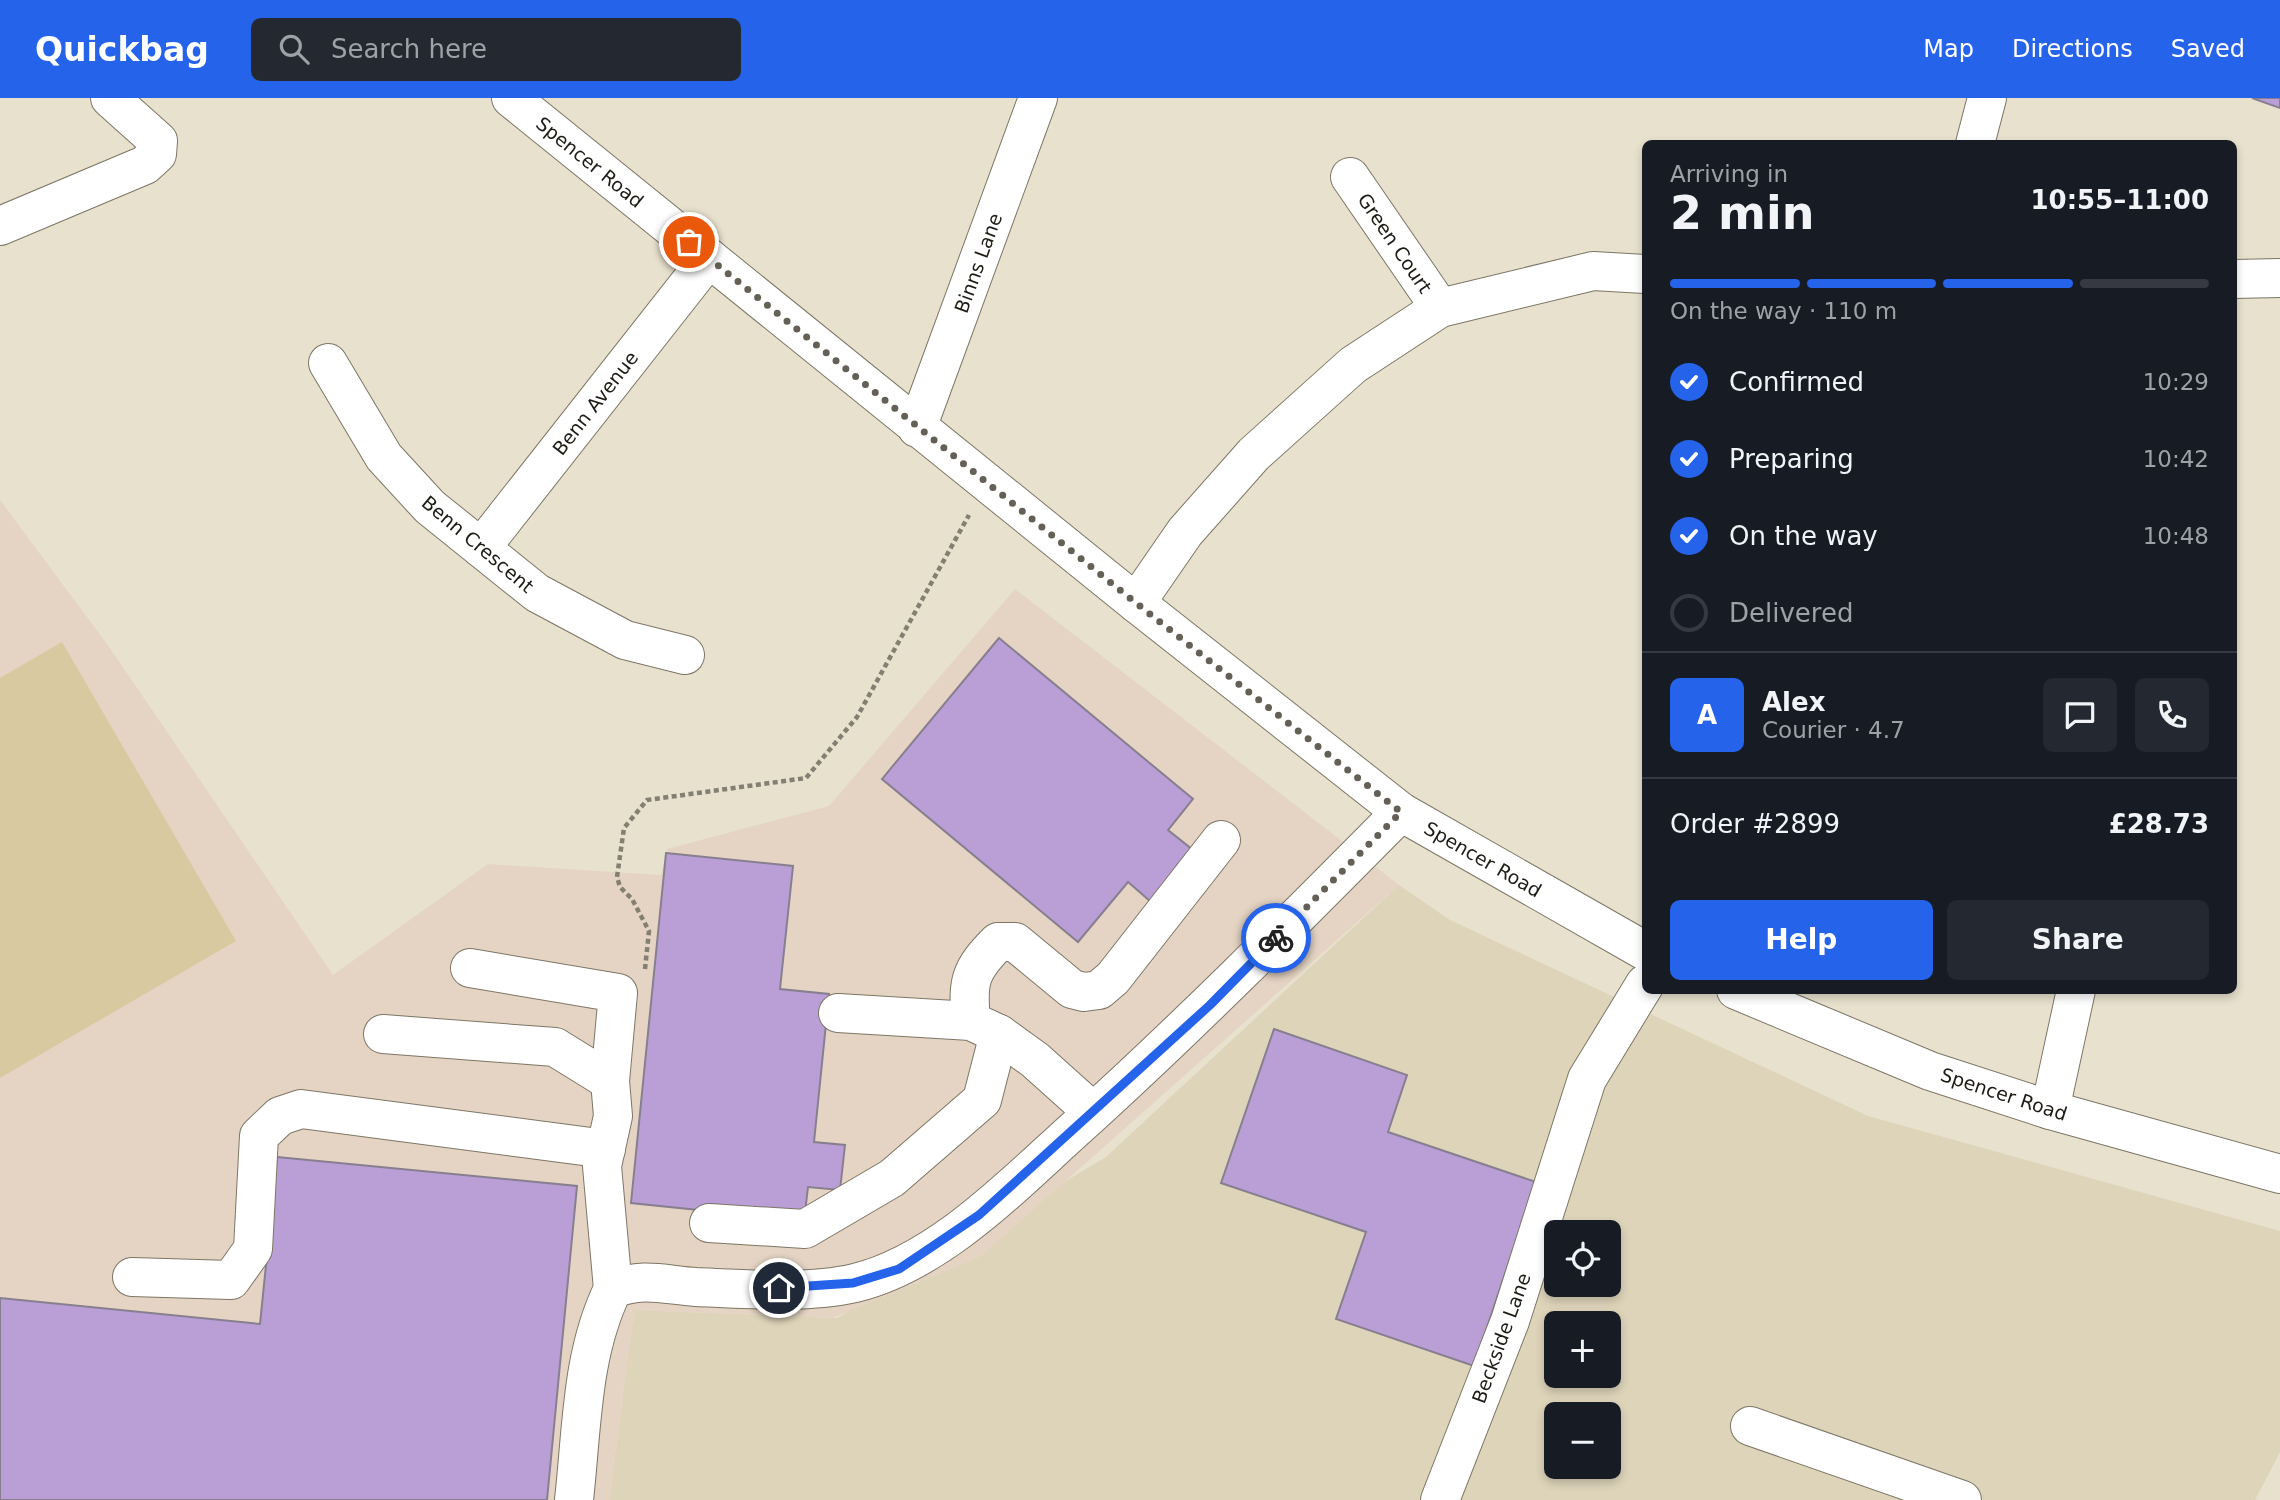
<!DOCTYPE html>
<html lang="en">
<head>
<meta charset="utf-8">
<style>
	body { margin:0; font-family:"DejaVu Sans",sans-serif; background:#242831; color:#f1f3f6; height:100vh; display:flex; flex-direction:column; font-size:26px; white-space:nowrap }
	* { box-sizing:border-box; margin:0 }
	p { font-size:23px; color:#9ea1a6 }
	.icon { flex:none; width:38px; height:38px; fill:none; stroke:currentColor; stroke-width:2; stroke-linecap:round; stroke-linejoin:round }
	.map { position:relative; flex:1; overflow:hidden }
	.sheet { position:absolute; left:1642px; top:42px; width:595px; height:854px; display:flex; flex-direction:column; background:#171b24; border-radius:10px; box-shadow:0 4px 10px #0003 }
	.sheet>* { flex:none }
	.fabs { position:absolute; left:1544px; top:1122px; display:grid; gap:14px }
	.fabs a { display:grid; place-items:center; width:77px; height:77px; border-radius:10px; background:#171b24; box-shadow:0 4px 10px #0003; font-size:35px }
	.pin { position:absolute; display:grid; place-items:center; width:60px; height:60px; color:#fff; margin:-30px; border:4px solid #fff; border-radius:50%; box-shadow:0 2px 7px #0007 }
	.courier { position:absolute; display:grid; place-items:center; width:70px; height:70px; margin:-35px; border:5px solid #2563eb; border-radius:50%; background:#fff; color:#222; box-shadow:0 2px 9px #0007 }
	.summary em { font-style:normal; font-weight:800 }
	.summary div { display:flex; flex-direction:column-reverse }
	.summary { display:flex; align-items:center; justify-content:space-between; height:119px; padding:0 28px }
	h1 { font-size:46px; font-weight:800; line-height:52px }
	.bar { display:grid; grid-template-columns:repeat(4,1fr); gap:10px 7px; align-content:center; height:84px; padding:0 28px }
	.bar i { height:9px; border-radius:5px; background:#363941 }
	.bar .selected { background:#2563eb }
	.bar p { grid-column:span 4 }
	.line { display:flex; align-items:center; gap:18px; padding:0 28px; border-top:2px solid #363941 }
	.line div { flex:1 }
	.round { display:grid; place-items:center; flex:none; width:74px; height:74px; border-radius:10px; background:#242831 }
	ol { padding:0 28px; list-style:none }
	li { display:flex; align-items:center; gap:21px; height:77px }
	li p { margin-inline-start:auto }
	li .icon { padding:7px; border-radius:50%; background:#2563eb; color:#fff; stroke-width:4 }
	li:last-child { color:#9ea1a6 }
	li i { width:38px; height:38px; border:4px solid #363941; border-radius:50% }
	.action { display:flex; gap:14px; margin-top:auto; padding:14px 28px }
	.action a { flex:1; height:80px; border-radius:10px; background:#2563eb; color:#fff; font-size:28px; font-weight:800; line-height:80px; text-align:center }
	.action a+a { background:#242831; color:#f1f3f6 }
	header { display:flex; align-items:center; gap:42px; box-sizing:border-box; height:98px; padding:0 35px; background:#2563eb; color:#fff }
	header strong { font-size:33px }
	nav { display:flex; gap:38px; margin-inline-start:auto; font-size:24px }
	.search { width:490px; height:63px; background:#242831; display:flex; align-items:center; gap:18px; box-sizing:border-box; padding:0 24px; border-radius:10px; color:#9ea1a6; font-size:26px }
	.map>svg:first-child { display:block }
	.built { fill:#ded4ba; fill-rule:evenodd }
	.industrial { fill:#e5d4c3 }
	.green { fill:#d9c9a1 }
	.building { fill:#ba9fd6; stroke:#877f8f; stroke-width:2 }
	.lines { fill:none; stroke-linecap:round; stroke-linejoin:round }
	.minor-casing { stroke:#7d7665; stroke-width:40 }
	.path { stroke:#837f72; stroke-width:4.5; stroke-dasharray:5 3.5; stroke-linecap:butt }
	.minor { stroke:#fff; stroke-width:38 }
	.done { stroke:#646055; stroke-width:7; stroke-dasharray:0 12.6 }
	.route { stroke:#2563eb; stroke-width:9 }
	.labels { text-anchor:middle; stroke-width:7; stroke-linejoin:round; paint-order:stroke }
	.street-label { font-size:19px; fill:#1d1b14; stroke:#fff }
</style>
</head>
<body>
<header>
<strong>Quickbag</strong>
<div class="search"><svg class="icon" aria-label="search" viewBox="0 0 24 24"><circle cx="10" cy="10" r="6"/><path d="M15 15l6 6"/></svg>Search here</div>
<nav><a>Map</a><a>Directions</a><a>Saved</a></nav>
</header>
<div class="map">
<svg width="2280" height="1402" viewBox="0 0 2280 1402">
	<rect width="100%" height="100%" fill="#e8e1ce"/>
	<path class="built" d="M 1399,787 L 1450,822 L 1868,1018 L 2280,1133 L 2280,1354 L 2255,1402 L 609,1402 L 634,1212 L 837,1220 L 1106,1059 ZM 1556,1134 L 1608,1134 L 1608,1186 L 1556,1186 ZM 1556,1225 L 1608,1225 L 1608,1278 L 1556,1278 ZM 1556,1316 L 1608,1316 L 1608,1368 L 1556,1368 Z"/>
	<polygon class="industrial" points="0,402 107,546 333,877 488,766 661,777 667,751 829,708 1015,491 1399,787 980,1159 832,1220 634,1212 609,1402 0,1402"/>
	<polygon class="green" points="62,544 236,843 0,980 0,580"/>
	<g class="building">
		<polygon points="2252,0 2280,0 2280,10"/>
		<polygon points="999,540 1193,701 1168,732 1193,752 1150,803 1128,784 1078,844 882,681"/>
		<polygon points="666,755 793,768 780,891 829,896 814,1044 845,1047 840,1092 808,1089 804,1123 631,1105"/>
		<polygon points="1274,931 1407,977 1388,1034 1536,1084 1474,1268 1336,1221 1366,1134 1221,1085"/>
		<polygon points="277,1059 577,1088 547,1402 0,1402 0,1200 260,1226"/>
	</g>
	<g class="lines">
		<g class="minor-casing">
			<g id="minor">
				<polyline points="511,0 1136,505 1401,714 1645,853"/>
				<polyline points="1975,46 1987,0"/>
				<polyline points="1350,79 1440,210"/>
				<polyline points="0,128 145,67 157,56 158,43 110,0"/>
				<polyline points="2233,181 2280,180"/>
				<polyline points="328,265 384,359 430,409 537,495 625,542 685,557"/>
				<polyline points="917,330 1038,0"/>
				<polyline points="481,450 709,160"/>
				<polyline points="1136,505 1185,434 1254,356 1353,267 1440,210 1593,173 1645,176"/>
				<polyline points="470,870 618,895 610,983"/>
				<polyline points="1736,892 1930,973 2050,1012 2280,1076"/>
				<polyline points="838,915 971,923 999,936 1035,962 1093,1014"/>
				<path d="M 971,923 C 967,883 970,872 998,844 L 1015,844 L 1072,891 L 1084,894 L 1099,892 L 1113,880 L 1221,742"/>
				<polyline points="383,936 555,949 610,983 613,1018 602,1068 613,1191"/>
				<polyline points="2050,1012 2076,892"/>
				<polyline points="709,1125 805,1131 892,1080 982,1002 999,936"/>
				<polyline points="132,1179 231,1182 253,1151 259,1038 280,1018 301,1011 606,1051"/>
				<polyline points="1750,1328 1962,1402"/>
				<path d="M 574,1402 C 582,1331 581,1256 613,1191 C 643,1179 665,1187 696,1189 C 744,1191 808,1196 855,1185 C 938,1165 1012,1088 1074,1032 C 1187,930 1294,822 1401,714"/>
				<polyline points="1440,1402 1510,1223 1587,981 1645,886"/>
			</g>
		</g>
		<polyline class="path" points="645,871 649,833 632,801 620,789 617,779 624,730 647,702 806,680 857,619 969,417"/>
		<use href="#minor" class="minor"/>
	</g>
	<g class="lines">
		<polyline class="done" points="689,144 1136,505 1401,714 1276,840"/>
		<polyline class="route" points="779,1190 853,1185 899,1171 979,1117 1210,907 1276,840"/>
	</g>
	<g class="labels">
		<g class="street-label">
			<text transform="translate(590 64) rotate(39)" y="7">Spencer Road</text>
			<text transform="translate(1395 145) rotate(56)" y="7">Green Court</text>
			<text transform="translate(978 165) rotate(-70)" y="7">Binns Lane</text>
			<text transform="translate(595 305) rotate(-52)" y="7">Benn Avenue</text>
			<text transform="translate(478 446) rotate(40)" y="7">Benn Crescent</text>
			<text transform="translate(1483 761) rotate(30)" y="7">Spencer Road</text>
			<text transform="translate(2004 996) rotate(18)" y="7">Spencer Road</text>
			<text transform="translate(1501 1240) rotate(-70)" y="7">Beckside Lane</text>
		</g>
	</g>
</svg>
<div class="fabs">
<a><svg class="icon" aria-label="locate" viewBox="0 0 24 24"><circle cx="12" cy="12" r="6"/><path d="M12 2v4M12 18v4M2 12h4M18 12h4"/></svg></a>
<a>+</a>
<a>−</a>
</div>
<div class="pin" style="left:689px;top:144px;background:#ea580c"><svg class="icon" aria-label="bag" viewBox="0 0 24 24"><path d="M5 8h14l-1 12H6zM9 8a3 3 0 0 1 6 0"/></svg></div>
<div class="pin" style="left:779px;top:1190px;background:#1f2937"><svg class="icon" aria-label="home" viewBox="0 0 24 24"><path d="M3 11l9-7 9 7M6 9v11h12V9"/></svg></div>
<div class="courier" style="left:1276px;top:840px"><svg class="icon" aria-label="bike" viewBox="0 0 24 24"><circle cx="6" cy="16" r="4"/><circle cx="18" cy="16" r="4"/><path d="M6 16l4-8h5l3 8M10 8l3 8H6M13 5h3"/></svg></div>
<section class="sheet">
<div class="summary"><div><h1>2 min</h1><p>Arriving in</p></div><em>10:55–11:00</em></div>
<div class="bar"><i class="selected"></i><i class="selected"></i><i class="selected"></i><i></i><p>On the way · 110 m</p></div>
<ol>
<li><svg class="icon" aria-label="check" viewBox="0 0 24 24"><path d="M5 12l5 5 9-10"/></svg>Confirmed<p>10:29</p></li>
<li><svg class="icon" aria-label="check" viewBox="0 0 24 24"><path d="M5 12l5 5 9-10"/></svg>Preparing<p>10:42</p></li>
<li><svg class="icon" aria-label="check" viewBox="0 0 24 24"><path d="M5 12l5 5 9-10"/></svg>On the way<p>10:48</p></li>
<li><i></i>Delivered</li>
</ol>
<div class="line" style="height:126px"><b class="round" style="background:#2563eb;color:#fff">A</b><div><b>Alex</b><p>Courier · 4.7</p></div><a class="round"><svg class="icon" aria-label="chat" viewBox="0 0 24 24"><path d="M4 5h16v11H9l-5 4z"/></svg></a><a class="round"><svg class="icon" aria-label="phone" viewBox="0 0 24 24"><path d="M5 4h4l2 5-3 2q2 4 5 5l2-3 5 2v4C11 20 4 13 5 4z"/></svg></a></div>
<div class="line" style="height:91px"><div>Order #2899</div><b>£28.73</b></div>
<div class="action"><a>Help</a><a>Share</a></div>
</section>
</div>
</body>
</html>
